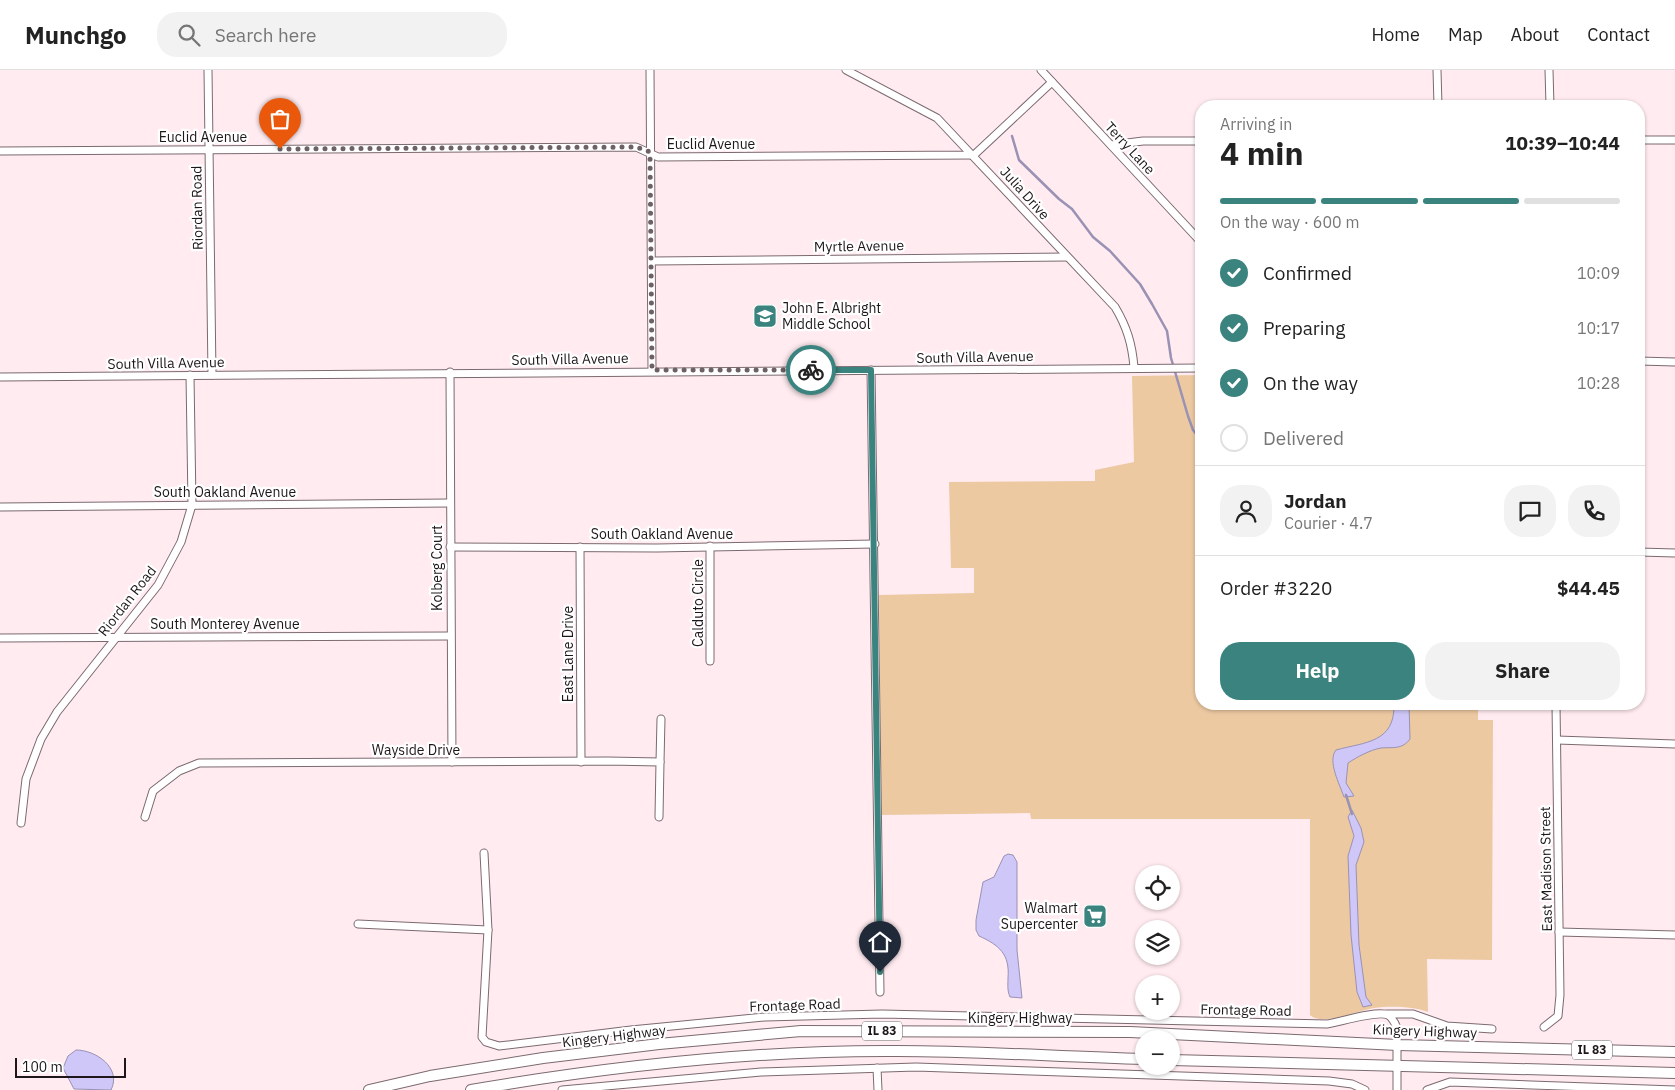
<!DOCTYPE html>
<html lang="en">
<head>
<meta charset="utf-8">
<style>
	body { margin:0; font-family:"IBM Plex Sans",sans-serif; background:#f2f2f2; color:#222; height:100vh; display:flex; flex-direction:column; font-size:19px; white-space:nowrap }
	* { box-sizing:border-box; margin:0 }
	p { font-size:16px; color:#767676 }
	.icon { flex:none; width:28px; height:28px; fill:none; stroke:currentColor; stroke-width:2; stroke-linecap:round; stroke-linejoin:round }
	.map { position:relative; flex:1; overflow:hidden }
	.panel { position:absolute; left:1195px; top:30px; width:450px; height:610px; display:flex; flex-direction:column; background:#fff; border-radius:20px; box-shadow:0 1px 4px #0004 }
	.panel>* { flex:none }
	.tools { position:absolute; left:1135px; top:795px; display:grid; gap:10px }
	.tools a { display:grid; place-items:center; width:45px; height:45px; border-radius:50%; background:#fff; box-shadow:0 1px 4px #0004; font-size:25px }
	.scale { position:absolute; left:15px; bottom:12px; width:111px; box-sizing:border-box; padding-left:5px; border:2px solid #1e1719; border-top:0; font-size:14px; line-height:18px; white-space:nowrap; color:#1e1719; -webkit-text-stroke:4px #fff; paint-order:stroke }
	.pin { position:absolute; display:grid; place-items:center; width:42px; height:42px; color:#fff; margin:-51px -21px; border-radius:50% 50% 50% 0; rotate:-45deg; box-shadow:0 0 5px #0007 }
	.pin .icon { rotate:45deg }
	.courier { position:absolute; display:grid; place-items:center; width:50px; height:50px; margin:-25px; border:4px solid #3b837e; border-radius:50%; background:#fff; color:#222; box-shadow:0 1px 6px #0007 }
	.head em { font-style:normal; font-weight:700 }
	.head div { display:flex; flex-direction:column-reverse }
	.head { display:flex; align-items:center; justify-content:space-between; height:85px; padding:0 25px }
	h1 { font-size:32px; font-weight:700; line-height:38px }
	.bar { display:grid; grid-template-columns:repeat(4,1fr); gap:8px 5px; align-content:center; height:60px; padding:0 25px }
	.bar i { height:6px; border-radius:4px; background:#e0e0e0 }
	.bar .active { background:#3b837e }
	.bar p { grid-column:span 4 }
	.line { display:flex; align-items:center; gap:12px; padding:0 25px; border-top:1px solid #e0e0e0 }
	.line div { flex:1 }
	.round { display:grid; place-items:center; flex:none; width:52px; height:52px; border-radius:20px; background:#f2f2f2 }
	ol { padding:0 25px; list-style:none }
	li { display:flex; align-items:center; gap:15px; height:55px }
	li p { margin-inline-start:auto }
	li .icon { padding:5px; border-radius:50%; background:#3b837e; color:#fff; stroke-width:4 }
	li:last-child { color:#767676 }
	li i { width:28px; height:28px; border:2px solid #e0e0e0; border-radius:50% }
	.action { display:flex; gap:10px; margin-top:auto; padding:10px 25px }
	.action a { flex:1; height:58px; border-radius:20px; background:#3b837e; color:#fff; font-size:20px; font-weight:700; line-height:58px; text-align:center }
	.action a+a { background:#f2f2f2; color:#222 }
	header { display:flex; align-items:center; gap:30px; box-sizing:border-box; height:70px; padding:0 25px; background:#fff; border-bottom:1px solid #e0e0e0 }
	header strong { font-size:24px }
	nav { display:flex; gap:28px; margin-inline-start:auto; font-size:18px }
	.search { width:350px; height:45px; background:#f2f2f2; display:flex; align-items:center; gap:12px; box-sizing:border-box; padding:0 18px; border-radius:20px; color:#767676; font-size:19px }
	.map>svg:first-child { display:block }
	.green { fill:#edc9a2 }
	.water { fill:#cec7f7; stroke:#9992b4 }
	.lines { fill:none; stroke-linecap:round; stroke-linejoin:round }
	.stream { stroke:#9992b4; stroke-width:2.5 }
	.minor-casing { stroke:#7b6a6f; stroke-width:9 }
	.highway-casing { stroke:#7b6a6f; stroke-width:12 }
	.minor { stroke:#fff; stroke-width:7 }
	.highway { stroke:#fff; stroke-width:10 }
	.done { stroke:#6d6164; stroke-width:5; stroke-dasharray:0 9 }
	.route { stroke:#3b837e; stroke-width:6 }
	.labels { text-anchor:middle; stroke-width:4.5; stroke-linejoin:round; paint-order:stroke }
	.shield { fill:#fff; stroke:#625d5e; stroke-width:1 }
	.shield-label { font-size:12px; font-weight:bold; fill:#1e1719 }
	.street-label { font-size:14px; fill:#1e1719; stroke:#fff }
	.poi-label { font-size:14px; fill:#1e1719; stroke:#fff; text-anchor:start }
</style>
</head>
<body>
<header>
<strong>Munchgo</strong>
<div class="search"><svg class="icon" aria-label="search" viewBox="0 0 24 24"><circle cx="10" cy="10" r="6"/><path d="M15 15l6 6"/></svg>Search here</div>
<nav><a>Home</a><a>Map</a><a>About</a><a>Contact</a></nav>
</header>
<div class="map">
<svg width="1675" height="1020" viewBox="0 0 1675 1020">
	<rect width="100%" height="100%" fill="#ffebf0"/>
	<path class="green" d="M 1201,305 L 1201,634 L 1478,634 L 1478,650 L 1493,650 L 1492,890 L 1427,889 L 1428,942 C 1413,936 1389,936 1374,938 C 1359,940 1322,957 1310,945 L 1310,749 L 1031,749 L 1030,743 L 881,745 L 879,525 L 974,523 L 974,498 L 951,498 L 949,412 L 1095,411 L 1095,400 L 1134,392 L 1132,306 Z"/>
	<g class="water">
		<path d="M 1394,634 L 1409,634 L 1410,669 C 1402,680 1392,677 1381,678 C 1370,680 1357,687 1348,693 L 1346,713 L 1354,726 L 1344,727 C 1340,715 1327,691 1336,680 C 1365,672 1395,673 1394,634 Z"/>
		<polygon points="1352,740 1361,758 1364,772 1356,795 1359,875 1366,927 1372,935 1363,937 1357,922 1351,865 1348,786 1354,766 1348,747"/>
		<path d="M 1008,784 L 1013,785 L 1017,792 L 1017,880 L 1022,928 L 1010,927 C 1007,920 1008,915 1008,908 C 1010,884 999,875 979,866 L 976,860 L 976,850 L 983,812 L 994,807 L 1004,786 Z"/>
		<path d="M 76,980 C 96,980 122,998 111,1020 L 74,1019 L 63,998 L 68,986 Z"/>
	</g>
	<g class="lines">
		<g class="stream">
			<polyline points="1012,66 1019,90 1059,129 1072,139 1093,167 1110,181 1140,214 1152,234 1167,261 1171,288 1188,346 1193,360 1201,370"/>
			<polyline points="1346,725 1352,744"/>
		</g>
		<g class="minor-casing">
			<g id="minor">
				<polyline points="208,0 212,305"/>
				<polyline points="650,0 652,300"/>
				<path d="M 846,0 L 937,48 L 1115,237 C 1127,257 1132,274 1134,297"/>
				<polyline points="1041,0 1201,172"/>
				<polyline points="1437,0 1438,36"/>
				<polyline points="1549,0 1550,36"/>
				<polyline points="1639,70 1675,70"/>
				<polyline points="1111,75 1143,71 1201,71"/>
				<polyline points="0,81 636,77 658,87 974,85 1052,12"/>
				<polyline points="652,191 1067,187"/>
				<polyline points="1639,291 1675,292"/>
				<polyline points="871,300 880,922"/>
				<polyline points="450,302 452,692"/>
				<polyline points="0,307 1201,298"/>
				<polyline points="0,437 449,433"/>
				<polyline points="710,476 710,591"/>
				<polyline points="450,477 657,478 875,474"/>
				<polyline points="580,477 581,692"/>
				<polyline points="1639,482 1675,483"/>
				<polyline points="0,568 450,566"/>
				<polyline points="1557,670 1675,674"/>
				<polyline points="660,692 661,649"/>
				<polyline points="145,747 153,721 179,701 199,693 608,691 660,692 659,747"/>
				<polyline points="21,753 26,709 41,669 57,642 158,515 181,472 192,435 190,305"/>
				<path d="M 484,783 L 488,860 L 482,967 L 486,972 L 499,976 L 631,960 L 765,947 L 882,944 L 1327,954 C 1340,952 1377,940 1388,945 C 1393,948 1395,953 1397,958 L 1397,1020"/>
				<polyline points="358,854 488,860"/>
				<polyline points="1559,862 1675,865"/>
				<polyline points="1387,944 1413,944 1447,956 1492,959"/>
				<polyline points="1544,957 1558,946 1560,925 1556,634"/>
				<polyline points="877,998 878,1020"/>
				<polyline points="562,1020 761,1002 916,997 1329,1011 1352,1014 1365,1020"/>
				<polyline points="1427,1020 1450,1012 1675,1020"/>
			</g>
		</g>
		<g class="highway-casing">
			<g id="highway">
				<polyline points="1171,990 1675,1003"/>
				<polyline points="369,1020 430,1006 543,988 659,974 801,961 1130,962 1398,975 1675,982"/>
				<path d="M 471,1020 C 612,996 754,980 897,981 C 980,981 1062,987 1144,989"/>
			</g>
		</g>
		<use href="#minor" class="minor"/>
		<use href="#highway" class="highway"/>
	</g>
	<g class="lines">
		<polyline class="done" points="280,79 636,77 650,82 652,300 811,300"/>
		<polyline class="route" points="811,300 871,300 880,902"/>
	</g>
	<defs>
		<g id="school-square" transform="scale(1.25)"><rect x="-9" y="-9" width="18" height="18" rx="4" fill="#3b837e" stroke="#fff"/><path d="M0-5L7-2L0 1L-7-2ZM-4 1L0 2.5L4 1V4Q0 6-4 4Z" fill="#fff"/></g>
		<g id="supermarket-square" transform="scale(1.25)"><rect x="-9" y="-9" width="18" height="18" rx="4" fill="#3b837e" stroke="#fff"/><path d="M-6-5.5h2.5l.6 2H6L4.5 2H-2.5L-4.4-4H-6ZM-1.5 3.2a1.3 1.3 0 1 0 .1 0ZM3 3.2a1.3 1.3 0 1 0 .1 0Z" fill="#fff"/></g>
	</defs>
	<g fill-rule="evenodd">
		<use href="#school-square" x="765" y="246"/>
		<use href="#supermarket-square" x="1095" y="846"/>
	</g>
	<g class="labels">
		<g class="shield">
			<rect x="862" y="951.5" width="40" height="19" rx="4"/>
			<rect x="1572" y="970.5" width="40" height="19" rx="4"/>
		</g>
		<g class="shield-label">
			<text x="882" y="965">IL 83</text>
			<text x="1592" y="984">IL 83</text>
		</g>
		<g class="street-label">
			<text x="203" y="72">Euclid Avenue</text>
			<text x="711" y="79">Euclid Avenue</text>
			<text transform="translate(1130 78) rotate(47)" y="5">Terry Lane</text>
			<text transform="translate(1025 123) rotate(48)" y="5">Julia Drive</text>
			<text transform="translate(197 138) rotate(-91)" y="5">Riordan Road</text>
			<text transform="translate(859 176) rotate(-1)" y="5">Myrtle Avenue</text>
			<text transform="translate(975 287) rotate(-1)" y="5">South Villa Avenue</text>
			<text transform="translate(570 289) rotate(-1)" y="5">South Villa Avenue</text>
			<text transform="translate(166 293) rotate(-1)" y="5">South Villa Avenue</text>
			<text x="225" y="427">South Oakland Avenue</text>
			<text x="662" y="469">South Oakland Avenue</text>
			<text transform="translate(437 498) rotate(-90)" y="5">Kolberg Court</text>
			<text transform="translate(127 531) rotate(-52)" y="5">Riordan Road</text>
			<text transform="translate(698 533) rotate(-90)" y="5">Calduto Circle</text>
			<text x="225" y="559">South Monterey Avenue</text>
			<text transform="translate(568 584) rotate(-90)" y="5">East Lane Drive</text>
			<text x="416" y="685">Wayside Drive</text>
			<text transform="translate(1546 799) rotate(-91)" y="5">East Madison Street</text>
			<text transform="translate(795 935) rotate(-2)" y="5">Frontage Road</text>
			<text transform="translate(1246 940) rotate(1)" y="5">Frontage Road</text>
			<text x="1020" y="953">Kingery Highway</text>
			<text transform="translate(1425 961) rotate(2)" y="5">Kingery Highway</text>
			<text transform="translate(614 966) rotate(-7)" y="5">Kingery Highway</text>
		</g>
		<g class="poi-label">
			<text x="782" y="243">John E. Albright<tspan x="782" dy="16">Middle School</tspan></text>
			<text x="1078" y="843" text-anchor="end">Walmart<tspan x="1078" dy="16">Supercenter</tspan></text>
		</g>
	</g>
</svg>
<div class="tools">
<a><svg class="icon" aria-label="locate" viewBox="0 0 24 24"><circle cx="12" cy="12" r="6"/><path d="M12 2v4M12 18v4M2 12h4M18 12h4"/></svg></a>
<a><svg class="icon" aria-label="layers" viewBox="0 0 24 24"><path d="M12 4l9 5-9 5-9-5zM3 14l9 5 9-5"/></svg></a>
<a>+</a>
<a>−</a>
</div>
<div class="scale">100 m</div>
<div class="pin" style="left:280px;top:79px;background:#ea580c"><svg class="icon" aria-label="bag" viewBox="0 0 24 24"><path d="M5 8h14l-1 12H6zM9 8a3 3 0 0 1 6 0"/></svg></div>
<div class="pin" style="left:880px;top:902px;background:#1f2937"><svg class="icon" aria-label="home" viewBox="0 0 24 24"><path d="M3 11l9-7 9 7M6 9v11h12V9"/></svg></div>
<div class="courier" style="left:811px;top:300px"><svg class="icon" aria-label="bike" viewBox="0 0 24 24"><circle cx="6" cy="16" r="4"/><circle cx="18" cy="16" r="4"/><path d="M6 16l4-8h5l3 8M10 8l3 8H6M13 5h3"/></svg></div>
<section class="panel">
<div class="head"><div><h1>4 min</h1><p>Arriving in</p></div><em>10:39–10:44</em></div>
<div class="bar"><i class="active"></i><i class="active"></i><i class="active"></i><i></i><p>On the way · 600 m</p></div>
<ol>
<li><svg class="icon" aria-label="check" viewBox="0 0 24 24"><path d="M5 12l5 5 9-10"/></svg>Confirmed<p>10:09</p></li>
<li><svg class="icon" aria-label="check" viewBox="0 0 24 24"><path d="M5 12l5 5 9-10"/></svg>Preparing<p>10:17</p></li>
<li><svg class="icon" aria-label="check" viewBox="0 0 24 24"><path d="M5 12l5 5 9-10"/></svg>On the way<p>10:28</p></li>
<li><i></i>Delivered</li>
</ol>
<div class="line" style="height:90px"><a class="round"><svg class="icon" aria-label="person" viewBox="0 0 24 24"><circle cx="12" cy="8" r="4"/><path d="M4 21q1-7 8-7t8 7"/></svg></a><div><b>Jordan</b><p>Courier · 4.7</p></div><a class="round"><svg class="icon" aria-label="chat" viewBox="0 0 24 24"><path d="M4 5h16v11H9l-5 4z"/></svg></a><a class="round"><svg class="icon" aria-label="phone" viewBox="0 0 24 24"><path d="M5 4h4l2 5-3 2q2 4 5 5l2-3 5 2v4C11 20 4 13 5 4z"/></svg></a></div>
<div class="line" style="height:65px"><div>Order #3220</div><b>$44.45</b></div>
<div class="action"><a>Help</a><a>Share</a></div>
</section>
</div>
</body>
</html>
